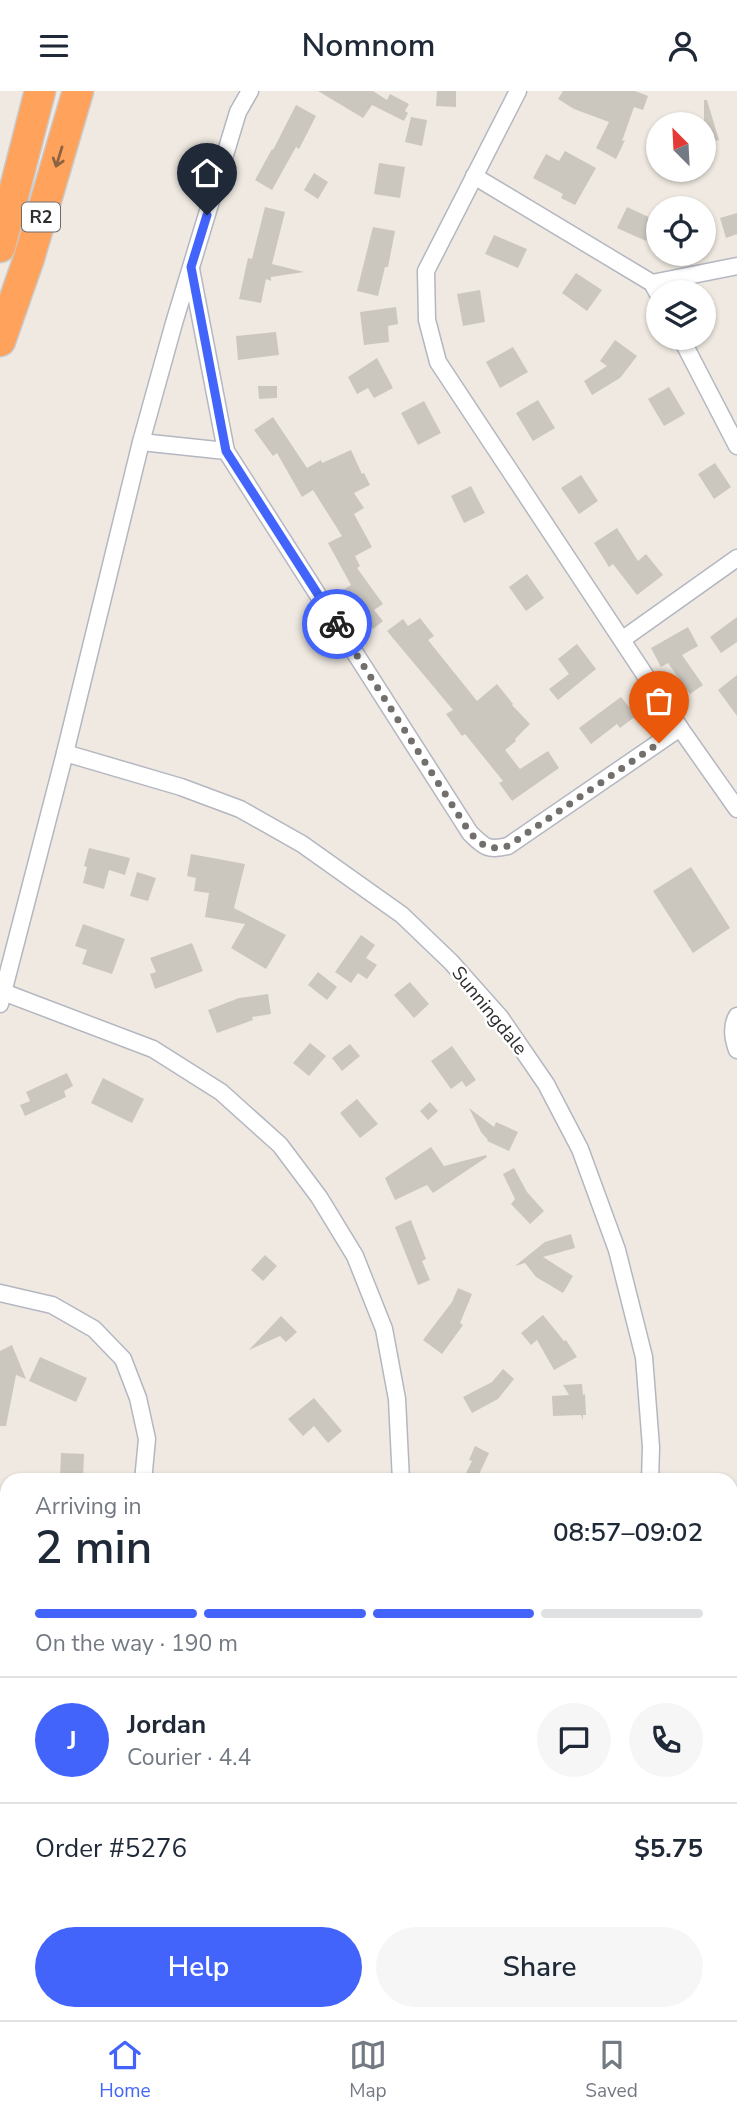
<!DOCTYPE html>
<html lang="en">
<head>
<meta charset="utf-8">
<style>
	body { margin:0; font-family:"Nunito Sans",sans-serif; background:#f6f6f7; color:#1f2937; height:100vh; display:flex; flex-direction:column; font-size:26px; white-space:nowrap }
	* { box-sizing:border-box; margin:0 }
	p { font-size:23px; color:#747a83 }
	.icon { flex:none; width:38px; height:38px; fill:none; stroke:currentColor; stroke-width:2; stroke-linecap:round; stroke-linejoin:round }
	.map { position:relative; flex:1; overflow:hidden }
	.side { position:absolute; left:0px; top:1382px; width:738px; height:548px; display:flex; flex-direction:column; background:#fff; border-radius:21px 21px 0 0; box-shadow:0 2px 5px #0004 }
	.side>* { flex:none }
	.needle { width:46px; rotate:336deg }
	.fabs { position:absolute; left:646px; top:21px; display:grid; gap:14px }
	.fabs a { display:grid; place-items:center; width:70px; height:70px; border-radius:50%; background:#fff; box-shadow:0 2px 5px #0004; font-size:35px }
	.pin { position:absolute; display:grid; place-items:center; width:60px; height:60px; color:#fff; margin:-72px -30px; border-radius:50% 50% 50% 0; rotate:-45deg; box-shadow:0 0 7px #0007 }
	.pin .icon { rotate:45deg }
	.courier { position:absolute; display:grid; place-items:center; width:70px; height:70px; margin:-35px; border:5px solid #4264fb; border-radius:50%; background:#fff; color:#222; box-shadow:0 2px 9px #0007 }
	.summary em { font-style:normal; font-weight:600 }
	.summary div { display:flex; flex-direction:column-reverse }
	.summary { display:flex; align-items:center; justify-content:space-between; height:119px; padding:0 35px }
	h1 { font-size:46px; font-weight:600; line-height:52px }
	.bar { display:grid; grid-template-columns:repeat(4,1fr); gap:10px 7px; align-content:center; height:84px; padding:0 35px }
	.bar i { height:9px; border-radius:5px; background:#e0e1e3 }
	.bar .current { background:#4264fb }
	.bar p { grid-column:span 4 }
	.line { display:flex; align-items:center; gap:18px; padding:0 35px; border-top:2px solid #e0e1e3 }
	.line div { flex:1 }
	.round { display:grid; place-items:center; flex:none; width:74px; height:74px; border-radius:37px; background:#f6f6f7 }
	.primary-button { display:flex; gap:14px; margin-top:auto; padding:14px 35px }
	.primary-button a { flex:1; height:80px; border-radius:42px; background:#4264fb; color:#fff; font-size:28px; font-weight:600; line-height:80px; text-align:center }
	.primary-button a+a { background:#f6f6f7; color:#1f2937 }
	header { display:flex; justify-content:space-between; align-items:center; height:91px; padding:0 35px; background:#fff; font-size:32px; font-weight:600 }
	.dock { display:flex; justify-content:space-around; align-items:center; height:98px; border-top:2px solid #e0e1e3; background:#fff; font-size:19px; color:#747a83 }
	.dock a { display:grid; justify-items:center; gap:4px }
	.dock .current { color:#4264fb }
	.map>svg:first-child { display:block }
	.building { fill:#cbc7bf }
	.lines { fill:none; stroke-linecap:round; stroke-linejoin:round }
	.street-casing { stroke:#b4b7c1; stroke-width:19 }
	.highway-casing { stroke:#c9c9c9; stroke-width:33 }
	.street { stroke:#fff; stroke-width:16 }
	.highway { stroke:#ffa35c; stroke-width:30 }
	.oneway { stroke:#8c6343 }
	.done { stroke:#726f6d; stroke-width:7; stroke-dasharray:0 12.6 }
	.route { stroke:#4264fb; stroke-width:9 }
	.labels { text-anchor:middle; stroke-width:5; stroke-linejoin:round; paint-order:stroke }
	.shield { fill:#fff; stroke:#6d6d6d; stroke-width:2 }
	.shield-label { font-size:18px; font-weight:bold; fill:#2e2e2e }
	.street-label { font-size:19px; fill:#2e2e2e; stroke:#fff }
</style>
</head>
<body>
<header><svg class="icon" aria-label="menu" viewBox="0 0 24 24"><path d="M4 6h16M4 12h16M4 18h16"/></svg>Nomnom<svg class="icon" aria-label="person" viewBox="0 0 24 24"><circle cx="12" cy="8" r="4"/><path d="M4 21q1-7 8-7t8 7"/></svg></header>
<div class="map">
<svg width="737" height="1929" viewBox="0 0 737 1929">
	<rect width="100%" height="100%" fill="#efe9e1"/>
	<g class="building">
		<polygon points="318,0 373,0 387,9 390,3 409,13 405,20 408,22 404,30 372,14 363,27"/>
		<polygon points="437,0 456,0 456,16 436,15"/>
		<polygon points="563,0 635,0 648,5 643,19 634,16 622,50 625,49 616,68 596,57 609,31 574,18 558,8"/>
		<polygon points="704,9 707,9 719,49 704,53"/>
		<polygon points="296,14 316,25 299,58 296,56 272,99 255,89 272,58 273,59"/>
		<polygon points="411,26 427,29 422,55 405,51"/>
		<polygon points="565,60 596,77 575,114 561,107 563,103 533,87 546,63 559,70"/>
		<polygon points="379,72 405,76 400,107 374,103"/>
		<polygon points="314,82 328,91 318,108 304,99"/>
		<polygon points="265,116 285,121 272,173 304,181 271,186 271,190 266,188 261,212 239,208 248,167 252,168"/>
		<polygon points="627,116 655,129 646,150 617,137"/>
		<polygon points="737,122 737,143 726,147 720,127"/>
		<polygon points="373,136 395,140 388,176 385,176 378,205 357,200"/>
		<polygon points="494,144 527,158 518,177 485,163"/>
		<polygon points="576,182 602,199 587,220 562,202"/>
		<polygon points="480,199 485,231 463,235 457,203"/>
		<polygon points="396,216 398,233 388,235 389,251 364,254 360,221"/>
		<polygon points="276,241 279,264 238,269 236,245"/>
		<polygon points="615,249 637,265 620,287 592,304 584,290 607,275 600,270"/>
		<polygon points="513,256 528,281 500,297 486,271"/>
		<polygon points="377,267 393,297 374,307 368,297 357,303 348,286"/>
		<polygon points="258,295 277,295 277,307 259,308"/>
		<polygon points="669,296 685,323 664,335 648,308"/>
		<polygon points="538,309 555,337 533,350 516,322"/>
		<polygon points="424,310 441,342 418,354 401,322"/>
		<polygon points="273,326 307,377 321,369 322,372 351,359 362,383 364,382 370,394 354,402 364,417 354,423 372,456 355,465 360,475 357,477 383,513 374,519 383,530 373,538 343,499 351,494 328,452 342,445 313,399 302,406 277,362 273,365 254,339"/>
		<polygon points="715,372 731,396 714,408 698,383"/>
		<polygon points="581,384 598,410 579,423 561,397"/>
		<polygon points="471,395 485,422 464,432 451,405"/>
		<polygon points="617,437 638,470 646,463 663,484 637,504 613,473 609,476 594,452"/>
		<polygon points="527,483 544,507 526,520 509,496"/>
		<polygon points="737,526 737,551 721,562 710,546"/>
		<polygon points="420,527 434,545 428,549 477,610 497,593 513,613 512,614 530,633 515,648 516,650 505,659 520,678 548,660 559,677 512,710 499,692 503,690 465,643 462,645 446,623 453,619 387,540 403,528 408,535"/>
		<polygon points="688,536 698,555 682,564 703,594 690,603 668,572 661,576 651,557"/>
		<polygon points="577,553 596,578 558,609 549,598 569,583 558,568"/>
		<polygon points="737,584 737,625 718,599"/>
		<polygon points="621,606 636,625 620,637 617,633 591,653 579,637"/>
		<polygon points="89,757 130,767 125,784 109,779 104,798 83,792 87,776 84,775"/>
		<polygon points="191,763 245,773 234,817 286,844 266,878 231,857 245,833 205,826 209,802 194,800 196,787 187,785"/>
		<polygon points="691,776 730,837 693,862 653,800"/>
		<polygon points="137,781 156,787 148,810 130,805"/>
		<polygon points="83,833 125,848 112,883 82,873 87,859 75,855"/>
		<polygon points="361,844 375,854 366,867 377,874 367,888 358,882 351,892 335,881"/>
		<polygon points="192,852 203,880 155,898 150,883 156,881 150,867"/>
		<polygon points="318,881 337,896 327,909 308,894"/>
		<polygon points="410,891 429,913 414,927 394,904"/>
		<polygon points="268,903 271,923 252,926 253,929 217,942 208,919 239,907"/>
		<polygon points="310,952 326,965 309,985 293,972"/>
		<polygon points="350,953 360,965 342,980 332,967"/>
		<polygon points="452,955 476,989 466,996 462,990 451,998 431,970"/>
		<polygon points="67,982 73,995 64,1000 66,1006 25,1025 20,1014 30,1010 26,1001"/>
		<polygon points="103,987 144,1008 132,1032 91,1012"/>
		<polygon points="357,1008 378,1033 360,1047 340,1022"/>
		<polygon points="430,1011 438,1020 428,1029 420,1020"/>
		<polygon points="469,1017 494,1036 496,1031 518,1041 509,1060 487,1050 488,1049 481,1041"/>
		<polygon points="431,1056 444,1075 486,1064 487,1066 433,1102 427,1094 395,1109 385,1087"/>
		<polygon points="514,1077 527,1101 544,1120 530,1133 511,1113 515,1108 503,1083"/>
		<polygon points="411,1129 426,1168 422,1170 430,1189 418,1194 395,1136"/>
		<polygon points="571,1143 575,1157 543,1166 573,1185 563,1202 536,1186 525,1172 515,1175 545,1151"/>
		<polygon points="265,1164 277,1175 263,1190 251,1179"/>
		<polygon points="458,1197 472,1203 460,1232 463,1234 442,1263 423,1249 452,1211"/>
		<polygon points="543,1224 564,1250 566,1249 577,1266 554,1279 537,1249 531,1254 521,1242"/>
		<polygon points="281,1225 297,1241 286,1251 280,1245 249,1259"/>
		<polygon points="12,1254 26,1288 16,1284 6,1335 0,1335 0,1260"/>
		<polygon points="40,1266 87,1287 76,1311 29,1290"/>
		<polygon points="503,1278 514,1288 498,1308 472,1322 463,1306 492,1291"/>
		<polygon points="582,1293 583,1304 585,1303 586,1324 583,1324 583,1329 581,1324 553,1325 552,1305 569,1304 563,1294"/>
		<polygon points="314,1307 342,1340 328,1352 314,1335 303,1345 288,1328"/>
		<polygon points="475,1355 489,1362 476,1390 462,1390 472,1370 469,1369"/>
		<polygon points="61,1362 84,1363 83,1389 60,1387"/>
	</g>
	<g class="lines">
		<g class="street-casing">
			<g id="street">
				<polyline points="474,85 652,192 658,203"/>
				<polyline points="652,192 737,175"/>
				<polyline points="681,247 737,355"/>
				<polyline points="141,351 226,360 191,178"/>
				<path d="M 226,360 L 470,742 C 484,756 488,760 508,755 L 680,637 L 438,271 L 427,229 L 426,180 L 518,0"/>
				<polyline points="623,548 737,467"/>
				<polyline points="680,637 737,718"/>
				<polyline points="65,662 181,696 240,718 302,753 402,824 451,871 500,926 546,993 580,1058 617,1159 644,1266 651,1356 650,1390"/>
				<polyline points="3,901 153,958 221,1001 280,1054 319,1106 355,1165 384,1238 397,1308 401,1390"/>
				<polyline points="0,913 65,662 141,351 174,232 238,21 250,0"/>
				<path d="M 737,925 C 731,935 733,948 737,959"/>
				<polyline points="0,1202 52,1214 94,1238 123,1268 138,1307 147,1348 143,1390"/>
				<polyline points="0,1732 7,1733"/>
				<polyline points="732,1838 737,1839"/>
				<polyline points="582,1929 583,1923"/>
			</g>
		</g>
		<g class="highway-casing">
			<g id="highway">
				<polyline points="0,156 40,0"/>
				<polyline points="0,250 29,167 78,0"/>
			</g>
		</g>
		<use href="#street" class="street"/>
		<use href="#highway" class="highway"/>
	</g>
	<defs><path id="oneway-shaft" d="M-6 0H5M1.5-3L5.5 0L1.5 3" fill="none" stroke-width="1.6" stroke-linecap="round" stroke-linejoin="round" transform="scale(1.75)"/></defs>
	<use class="oneway" href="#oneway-shaft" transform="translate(59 66) rotate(107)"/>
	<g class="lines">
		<path class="done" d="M 337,533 L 470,742 C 484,756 488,759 508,755 L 659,652"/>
		<polyline class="route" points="207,124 191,176 226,360 337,533"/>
	</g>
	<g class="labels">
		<rect class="shield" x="22" y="111.5" width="38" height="29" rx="5"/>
		<g class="shield-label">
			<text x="41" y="132">R2</text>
		</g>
		<g class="street-label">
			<text transform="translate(490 919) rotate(51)" y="7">Sunningdale</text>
		</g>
	</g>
</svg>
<div class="fabs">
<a><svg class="needle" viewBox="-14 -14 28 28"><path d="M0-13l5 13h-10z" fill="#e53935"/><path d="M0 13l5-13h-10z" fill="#747a83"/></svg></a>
<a><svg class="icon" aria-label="locate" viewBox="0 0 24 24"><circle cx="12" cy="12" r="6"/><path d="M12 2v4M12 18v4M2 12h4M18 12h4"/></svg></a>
<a><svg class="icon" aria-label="layers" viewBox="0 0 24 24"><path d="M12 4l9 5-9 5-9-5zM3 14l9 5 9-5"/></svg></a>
</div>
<div class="pin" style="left:659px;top:652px;background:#ea580c"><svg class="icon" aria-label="bag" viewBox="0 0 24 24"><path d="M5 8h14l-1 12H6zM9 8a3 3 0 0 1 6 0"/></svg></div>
<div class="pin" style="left:207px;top:124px;background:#1f2937"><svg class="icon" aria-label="home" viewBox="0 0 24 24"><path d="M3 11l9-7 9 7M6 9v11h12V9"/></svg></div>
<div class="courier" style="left:337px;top:533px"><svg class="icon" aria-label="bike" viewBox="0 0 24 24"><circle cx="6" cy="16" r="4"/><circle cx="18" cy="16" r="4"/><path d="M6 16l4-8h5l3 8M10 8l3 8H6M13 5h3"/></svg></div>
<section class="side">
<div class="summary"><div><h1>2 min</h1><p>Arriving in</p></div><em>08:57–09:02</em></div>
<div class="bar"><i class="current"></i><i class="current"></i><i class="current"></i><i></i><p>On the way · 190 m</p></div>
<div class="line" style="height:126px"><b class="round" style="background:#4264fb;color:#fff">J</b><div><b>Jordan</b><p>Courier · 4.4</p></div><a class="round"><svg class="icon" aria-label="chat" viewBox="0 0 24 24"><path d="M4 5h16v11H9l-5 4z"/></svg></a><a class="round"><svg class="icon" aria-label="phone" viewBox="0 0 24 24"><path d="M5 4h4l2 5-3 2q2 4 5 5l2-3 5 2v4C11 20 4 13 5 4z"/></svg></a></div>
<div class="line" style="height:91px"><div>Order #5276</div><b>$5.75</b></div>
<div class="primary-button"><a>Help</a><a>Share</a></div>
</section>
</div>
<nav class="dock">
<a class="current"><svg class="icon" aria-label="home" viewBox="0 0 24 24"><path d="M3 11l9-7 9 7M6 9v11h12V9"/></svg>Home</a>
<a><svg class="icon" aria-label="map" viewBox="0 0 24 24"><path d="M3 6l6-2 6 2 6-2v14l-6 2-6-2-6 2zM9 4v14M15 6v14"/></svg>Map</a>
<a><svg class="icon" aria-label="saved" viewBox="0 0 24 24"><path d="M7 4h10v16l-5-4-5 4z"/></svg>Saved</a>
</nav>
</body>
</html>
